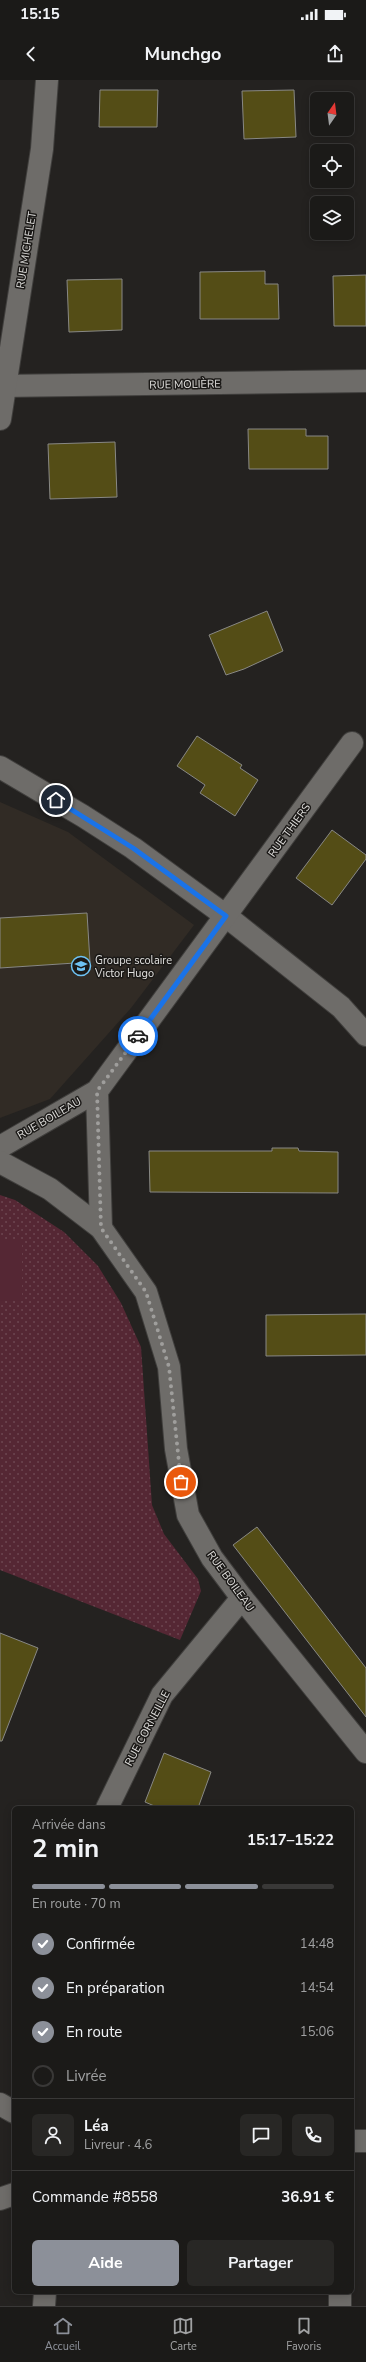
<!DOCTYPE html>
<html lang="fr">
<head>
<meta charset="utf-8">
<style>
	body { margin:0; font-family:"Nunito Sans",sans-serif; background:#282725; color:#f1f3f6; height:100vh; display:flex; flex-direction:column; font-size:15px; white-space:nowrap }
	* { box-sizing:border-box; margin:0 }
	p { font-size:13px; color:#a0a1a2 }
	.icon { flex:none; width:22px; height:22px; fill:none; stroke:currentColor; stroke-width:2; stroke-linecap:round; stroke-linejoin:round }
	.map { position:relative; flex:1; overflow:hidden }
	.drawer { position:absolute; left:12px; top:1726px; width:342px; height:488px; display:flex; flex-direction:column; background:#1b1a18; border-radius:6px; box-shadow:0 2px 10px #0003,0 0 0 1px #393837 }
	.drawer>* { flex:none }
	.needle { width:26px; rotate:14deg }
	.buttons { position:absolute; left:310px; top:12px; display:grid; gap:8px }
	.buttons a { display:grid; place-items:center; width:44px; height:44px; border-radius:6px; background:#1b1a18; box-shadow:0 2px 10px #0003,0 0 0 1px #393837; font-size:20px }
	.pin { position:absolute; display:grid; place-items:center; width:34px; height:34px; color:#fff; margin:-17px; border:2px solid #fff; border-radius:50%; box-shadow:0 1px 4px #0007 }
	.courier { position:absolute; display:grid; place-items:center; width:40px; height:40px; margin:-20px; border:3px solid #1a73e8; border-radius:50%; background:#fff; color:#222; box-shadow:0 1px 5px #0007 }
	.summary em { font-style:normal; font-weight:700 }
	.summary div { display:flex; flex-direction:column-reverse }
	.summary { display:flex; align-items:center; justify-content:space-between; height:68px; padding:0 20px }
	h1 { font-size:26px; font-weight:700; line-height:30px }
	.bar { display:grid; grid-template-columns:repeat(4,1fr); gap:6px 4px; align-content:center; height:48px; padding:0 20px }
	.bar i { height:5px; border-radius:3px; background:#393837 }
	.bar .active { background:#8c9099 }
	.bar p { grid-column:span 4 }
	.line { display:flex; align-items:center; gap:10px; padding:0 20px; border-top:1px solid #393837 }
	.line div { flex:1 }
	.round { display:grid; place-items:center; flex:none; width:42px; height:42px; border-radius:6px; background:#282725 }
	ol { padding:0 20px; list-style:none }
	li { display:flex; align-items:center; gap:12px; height:44px }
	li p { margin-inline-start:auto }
	li .icon { padding:4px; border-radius:50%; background:#8c9099; color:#fff; stroke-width:4 }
	li:last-child { color:#a0a1a2 }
	li i { width:22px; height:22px; border:2px solid #393837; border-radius:50% }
	.cta { display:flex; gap:8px; margin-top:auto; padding:8px 20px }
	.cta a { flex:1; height:46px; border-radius:6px; background:#8c9099; color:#fff; font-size:16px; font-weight:700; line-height:46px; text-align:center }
	.cta a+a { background:#282725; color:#f1f3f6 }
	.status { display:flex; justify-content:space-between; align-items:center; height:28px; padding:0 20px; background:#1b1a18; direction:ltr }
	.status svg { height:11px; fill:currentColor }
	header { display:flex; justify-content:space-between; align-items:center; height:52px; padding:0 20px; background:#1b1a18; font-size:18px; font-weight:700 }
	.menu { display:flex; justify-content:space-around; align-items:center; height:56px; border-top:1px solid #393837; background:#1b1a18; font-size:11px; color:#a0a1a2 }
	.menu a { display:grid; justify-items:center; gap:2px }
	.menu .active { color:#8c9099 }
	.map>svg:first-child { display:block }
	.built { fill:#312b25 }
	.green { fill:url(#green-dots) }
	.pitch { fill:#552734 }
	.building { fill:#544d16; stroke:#888885 }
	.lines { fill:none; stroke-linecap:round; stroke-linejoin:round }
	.minor-casing { stroke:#403f3d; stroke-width:24 }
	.minor { stroke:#6e6c69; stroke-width:22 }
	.done { stroke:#9f9e9c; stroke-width:4; stroke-dasharray:0 7.2 }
	.route { stroke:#1a73e8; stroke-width:5 }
	.labels { text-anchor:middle; stroke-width:3; stroke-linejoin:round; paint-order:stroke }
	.street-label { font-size:11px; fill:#e1e0de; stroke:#1b1917 }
	.poi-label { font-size:11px; fill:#e1e0de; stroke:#1b1917; text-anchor:start }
</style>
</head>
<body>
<div class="status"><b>15:15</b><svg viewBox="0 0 49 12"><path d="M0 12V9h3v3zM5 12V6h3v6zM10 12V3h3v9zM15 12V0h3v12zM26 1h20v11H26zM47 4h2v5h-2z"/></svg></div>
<header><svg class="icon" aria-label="back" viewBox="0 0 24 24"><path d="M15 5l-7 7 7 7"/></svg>Munchgo<svg class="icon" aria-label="share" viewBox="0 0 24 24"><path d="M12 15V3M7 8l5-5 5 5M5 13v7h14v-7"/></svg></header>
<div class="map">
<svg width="366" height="2226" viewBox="0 0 366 2226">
	<defs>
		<pattern id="green-dots" width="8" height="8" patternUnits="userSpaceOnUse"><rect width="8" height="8" fill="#552734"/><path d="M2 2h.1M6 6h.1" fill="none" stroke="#6d4651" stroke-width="1.8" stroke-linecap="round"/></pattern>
	</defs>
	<rect width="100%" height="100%" fill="#242220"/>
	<polygon class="built" points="0,722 68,752 194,845 131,928 50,1019 0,1038"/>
	<polygon class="green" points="0,1115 15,1120 64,1152 98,1186 121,1223 141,1267 152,1425 164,1454 198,1499 201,1511 180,1560 0,1490"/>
	<polygon class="pitch" points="0,1161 22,1161 22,1221 0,1220"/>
	<g class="building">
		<polygon points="100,10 158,10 157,47 99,47"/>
		<polygon points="294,10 296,57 244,59 242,11"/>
		<polygon points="265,191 265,204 278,204 279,239 200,239 200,192"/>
		<polygon points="366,195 366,246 334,246 333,196"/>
		<polygon points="122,199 122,250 69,252 67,200"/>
		<polygon points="248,349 306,349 306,356 328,356 328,389 249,389"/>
		<polygon points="115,362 117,417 50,419 48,364"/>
		<polygon points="267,531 283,571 244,589 226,595 209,555"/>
		<polygon points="197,656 242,685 240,688 258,700 235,736 200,713 205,705 177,686"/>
		<polygon points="332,750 366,775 366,779 332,825 296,798"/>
		<polygon points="87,833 90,882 0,888 0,838"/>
		<polygon points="272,1068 298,1068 299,1071 338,1072 338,1113 150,1112 149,1071 272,1071"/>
		<polygon points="366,1234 366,1275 266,1276 266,1235"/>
		<polygon points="257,1447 366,1588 366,1637 233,1465"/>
		<polygon points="0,1553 38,1568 2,1661 0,1661"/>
		<polygon points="164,1673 211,1692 198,1728 159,1728 145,1722"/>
	</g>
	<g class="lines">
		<g class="minor-casing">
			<g id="minor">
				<polyline points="0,306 366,301"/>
				<polyline points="0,339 42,69 47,0"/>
				<polyline points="0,687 83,736 133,768 226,836 341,927 366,955"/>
				<polyline points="97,1011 101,1148"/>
				<polyline points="0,1067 97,1011 352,663"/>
				<polyline points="0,1082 50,1109 101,1148 146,1212 169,1287 176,1369 188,1435 212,1478 242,1518 366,1672"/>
				<polyline points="107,1728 162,1615 242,1518"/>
				<polyline points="0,2024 14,2032"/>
				<polyline points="352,2061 366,2061"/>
				<polyline points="0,2119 14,2114"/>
				<polyline points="340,2212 340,2226"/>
				<polyline points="44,2226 45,2212"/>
			</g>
		</g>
		<use href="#minor" class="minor"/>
	</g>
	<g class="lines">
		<polyline class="done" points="138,956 97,1011 101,1148 146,1212 169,1287 181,1402"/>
		<polyline class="route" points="56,720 133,768 226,836 138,956"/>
	</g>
	<defs>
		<g id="school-ring" transform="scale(1)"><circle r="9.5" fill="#1b1917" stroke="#6ec2f3" stroke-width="1.5"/><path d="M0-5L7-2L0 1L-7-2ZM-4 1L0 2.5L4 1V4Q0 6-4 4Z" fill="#6ec2f3"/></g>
	</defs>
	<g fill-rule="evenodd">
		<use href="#school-ring" x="81" y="886"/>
	</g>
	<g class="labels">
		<g class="street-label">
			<text transform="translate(26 170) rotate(-81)" y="4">RUE MICHELET</text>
			<text transform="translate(185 304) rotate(-1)" y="4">RUE MOLIÈRE</text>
			<text transform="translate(289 750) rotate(-54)" y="4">RUE THIERS</text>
			<text transform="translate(49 1038) rotate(-30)" y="4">RUE BOILEAU</text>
			<text transform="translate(231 1501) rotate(54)" y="4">RUE BOILEAU</text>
			<text transform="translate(147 1648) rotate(-62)" y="4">RUE CORNEILLE</text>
		</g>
		<g class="poi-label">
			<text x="95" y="884">Groupe scolaire<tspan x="95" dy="13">Victor Hugo</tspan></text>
		</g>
	</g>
</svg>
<div class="buttons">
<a><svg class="needle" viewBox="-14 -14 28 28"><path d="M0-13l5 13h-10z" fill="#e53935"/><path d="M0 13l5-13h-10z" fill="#a0a1a2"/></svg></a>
<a><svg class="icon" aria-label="locate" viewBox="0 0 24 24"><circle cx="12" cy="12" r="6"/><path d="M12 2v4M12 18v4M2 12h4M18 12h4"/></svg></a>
<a><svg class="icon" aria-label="layers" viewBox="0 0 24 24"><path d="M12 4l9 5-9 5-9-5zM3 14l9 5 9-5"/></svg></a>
</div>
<div class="pin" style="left:181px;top:1402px;background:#ea580c"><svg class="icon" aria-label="bag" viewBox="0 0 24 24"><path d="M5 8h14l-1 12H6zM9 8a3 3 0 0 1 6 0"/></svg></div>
<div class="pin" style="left:56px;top:720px;background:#1f2937"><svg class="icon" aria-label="home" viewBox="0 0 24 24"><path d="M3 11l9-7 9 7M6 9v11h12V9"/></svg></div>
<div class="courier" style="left:138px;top:956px"><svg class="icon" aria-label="car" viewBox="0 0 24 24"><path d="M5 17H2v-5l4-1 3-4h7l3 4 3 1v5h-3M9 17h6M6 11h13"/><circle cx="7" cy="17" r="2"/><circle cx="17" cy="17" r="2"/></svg></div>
<section class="drawer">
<div class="summary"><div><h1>2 min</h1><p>Arrivée dans</p></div><em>15:17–15:22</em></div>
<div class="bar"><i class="active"></i><i class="active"></i><i class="active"></i><i></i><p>En route · 70 m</p></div>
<ol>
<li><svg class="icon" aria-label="check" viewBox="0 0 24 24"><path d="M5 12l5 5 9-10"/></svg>Confirmée<p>14:48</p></li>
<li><svg class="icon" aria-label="check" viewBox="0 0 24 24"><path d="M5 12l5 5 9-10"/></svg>En préparation<p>14:54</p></li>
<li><svg class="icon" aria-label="check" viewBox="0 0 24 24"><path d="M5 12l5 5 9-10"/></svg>En route<p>15:06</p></li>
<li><i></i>Livrée</li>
</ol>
<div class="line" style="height:72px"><a class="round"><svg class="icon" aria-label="person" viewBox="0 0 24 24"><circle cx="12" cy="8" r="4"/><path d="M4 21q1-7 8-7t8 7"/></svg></a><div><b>Léa</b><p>Livreur · 4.6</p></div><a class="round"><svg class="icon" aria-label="chat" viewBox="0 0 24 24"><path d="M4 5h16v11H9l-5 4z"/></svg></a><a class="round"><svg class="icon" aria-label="phone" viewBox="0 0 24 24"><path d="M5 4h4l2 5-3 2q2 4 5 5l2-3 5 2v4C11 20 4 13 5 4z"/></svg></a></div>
<div class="line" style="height:52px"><div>Commande #8558</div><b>36.91 €</b></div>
<div class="cta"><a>Aide</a><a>Partager</a></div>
</section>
</div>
<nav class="menu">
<a class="active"><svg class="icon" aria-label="home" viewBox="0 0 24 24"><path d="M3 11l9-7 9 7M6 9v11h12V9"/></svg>Accueil</a>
<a><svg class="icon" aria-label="map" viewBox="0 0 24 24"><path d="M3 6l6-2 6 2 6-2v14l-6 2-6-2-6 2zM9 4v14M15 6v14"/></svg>Carte</a>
<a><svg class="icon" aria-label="saved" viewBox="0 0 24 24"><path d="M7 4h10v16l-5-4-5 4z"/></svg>Favoris</a>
</nav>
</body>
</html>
